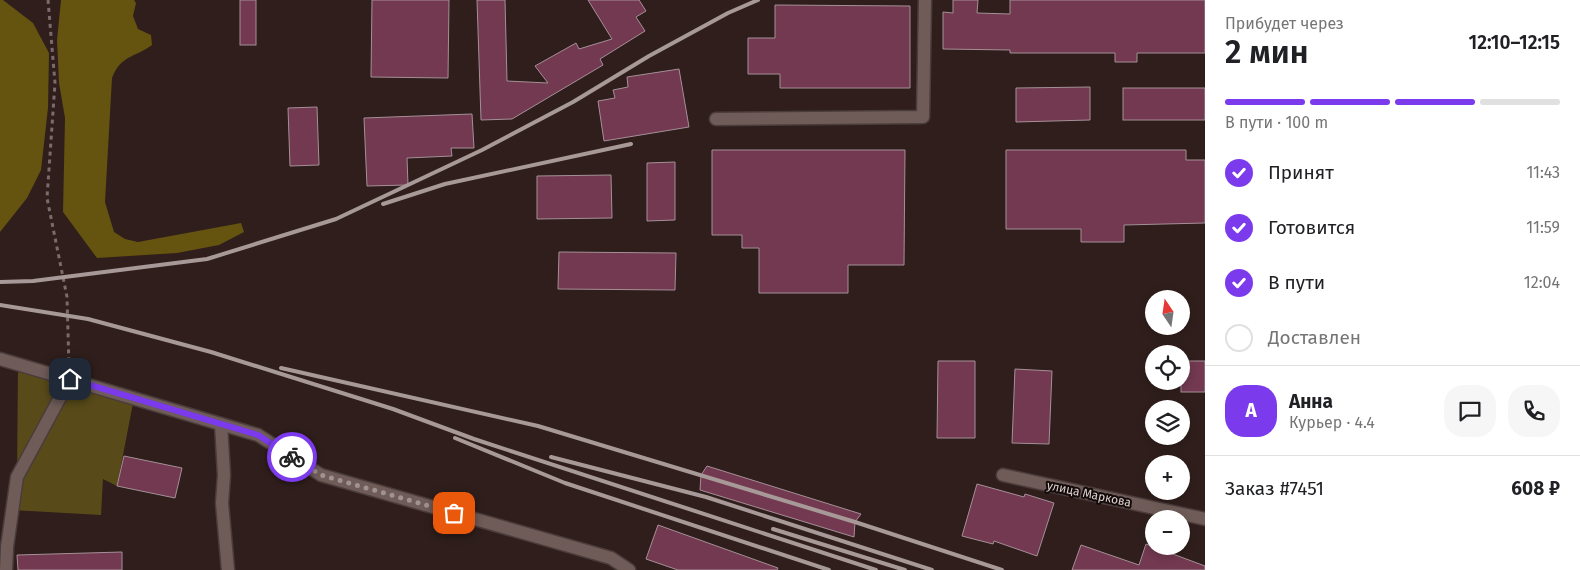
<!DOCTYPE html>
<html lang="ru">
<head>
<meta charset="utf-8">
<style>
	body { margin:0; font-family:"Fira Sans",sans-serif; background:#f6f6f6; color:#202124; height:100vh; display:flex; flex-direction:column; font-size:19px; white-space:nowrap }
	* { box-sizing:border-box; margin:0 }
	p { font-size:16px; color:#757577 }
	.icon { flex:none; width:28px; height:28px; fill:none; stroke:currentColor; stroke-width:2; stroke-linecap:round; stroke-linejoin:round }
	.map { position:relative; flex:1; overflow:hidden }
	.sheet { display:flex; flex-direction:column; background:#fff; width:375px }
	.sheet>* { flex:none }
	.needle { width:32px; rotate:347deg }
	.buttons { position:absolute; left:1145px; top:290px; display:grid; gap:10px }
	.buttons a { display:grid; place-items:center; width:45px; height:45px; border-radius:50%; background:#fff; box-shadow:0 2px 8px #0003; font-size:25px }
	.pin { position:absolute; display:grid; place-items:center; width:42px; height:42px; color:#fff; margin:-21px; border-radius:10px; box-shadow:0 2px 8px #0006 }
	.courier { position:absolute; display:grid; place-items:center; width:50px; height:50px; margin:-25px; border:4px solid #7c3aed; border-radius:50%; background:#fff; color:#222; box-shadow:0 1px 6px #0007 }
	.summary em { font-style:normal; font-weight:600 }
	.summary div { display:flex; flex-direction:column-reverse }
	.summary { display:flex; align-items:center; justify-content:space-between; height:85px; padding:0 20px }
	h1 { font-size:32px; font-weight:600; line-height:38px }
	.bar { display:grid; grid-template-columns:repeat(4,1fr); gap:8px 5px; align-content:center; height:60px; padding:0 20px }
	.bar i { height:6px; border-radius:4px; background:#e0e0e0 }
	.bar .active { background:#7c3aed }
	.bar p { grid-column:span 4 }
	.line { display:flex; align-items:center; gap:12px; padding:0 20px; border-top:1px solid #e0e0e0 }
	.line div { flex:1 }
	.round { display:grid; place-items:center; flex:none; width:52px; height:52px; border-radius:20px; background:#f6f6f6 }
	ol { padding:0 20px; list-style:none }
	li { display:flex; align-items:center; gap:15px; height:55px }
	li p { margin-inline-start:auto }
	li .icon { padding:5px; border-radius:50%; background:#7c3aed; color:#fff; stroke-width:4 }
	li:last-child { color:#757577 }
	li i { width:28px; height:28px; border:2px solid #e0e0e0; border-radius:50% }
	main { display:flex; flex:1; min-height:0 }
	.map>svg:first-child { display:block }
	.green { fill:#594b19 }
	.forest { fill:#655310 }
	.building { fill:#723951; stroke:#a59097 }
	.lines { fill:none; stroke-linecap:round; stroke-linejoin:round }
	.minor-casing { stroke:#4a3c3b; stroke-width:15 }
	.path { stroke:#7a6c6a; stroke-width:3; stroke-dasharray:4 4; stroke-linecap:butt }
	.minor { stroke:#6f5c59; stroke-width:12 }
	.rail { stroke:#a79997; stroke-width:4 }
	.done { stroke:#a09290; stroke-width:5; stroke-dasharray:0 9 }
	.route { stroke:#7c3aed; stroke-width:6 }
	.labels { text-anchor:middle; stroke-width:4; stroke-linejoin:round; paint-order:stroke }
	.street-label { font-size:12px; fill:#ddd1cf; stroke:#120a09 }
</style>
</head>
<body>
<main>
<div class="map">
<svg width="1205" height="570" viewBox="0 0 1205 570">
	<rect width="100%" height="100%" fill="#2f1e1c"/>
	<polygon class="green" points="18,364 134,398 117,486 103,479 101,515 12,510 17,477"/>
	<g class="forest">
		<polygon points="0,0 3,0 33,23 49,53 48,108 41,170 27,198 0,232"/>
		<path d="M 61,0 L 134,0 L 136,3 L 133,16 L 138,29 L 151,35 L 152,45 C 134,58 121,55 112,78 L 105,202 L 114,232 L 125,239 L 138,242 L 241,223 L 244,232 L 219,245 L 177,253 L 97,258 L 63,212 L 65,118 L 59,83 L 57,40 Z"/>
	</g>
	<g class="building">
		<rect x="240" y="0" width="16" height="45"/>
		<polygon points="372,0 449,0 448,78 371,77"/>
		<polygon points="477,0 505,0 507,81 548,83 535,66 576,43 579,49 612,39 588,0 639,0 646,11 636,17 645,31 600,59 603,65 512,119 481,120"/>
		<polygon points="953,0 978,0 977,13 1010,14 1010,0 1205,0 1205,53 1137,53 1137,62 1115,62 1115,53 1010,53 1010,50 943,49 943,12 953,13"/>
		<polygon points="775,5 910,6 910,88 780,88 780,74 748,74 748,38 775,38"/>
		<polygon points="679,69 689,127 604,141 598,101 615,98 613,90 628,87 627,77"/>
		<polygon points="1090,87 1090,120 1016,122 1016,88"/>
		<rect x="1123" y="88" width="82" height="32"/>
		<polygon points="317,107 319,165 290,166 288,108"/>
		<polygon points="472,114 474,148 451,148 452,156 407,158 408,185 367,186 364,118"/>
		<polygon points="712,150 905,150 904,265 848,265 848,293 759,293 759,248 742,248 742,235 712,235"/>
		<polygon points="1006,150 1186,150 1186,160 1205,160 1205,223 1124,225 1124,242 1081,242 1081,229 1006,229"/>
		<polygon points="675,162 675,220 647,221 647,163"/>
		<polygon points="611,175 612,218 537,219 537,176"/>
		<polygon points="559,252 676,253 675,290 558,289"/>
		<polygon points="938,361 975,361 975,438 937,438"/>
		<rect x="1181" y="361" width="24" height="31"/>
		<polygon points="1015,369 1052,371 1049,444 1012,443"/>
		<polygon points="124,456 182,468 175,498 117,486"/>
		<polygon points="707,466 861,514 855,522 854,537 700,490 701,475"/>
		<polygon points="977,484 1024,497 1025,494 1054,503 1037,556 994,541 993,544 962,536"/>
		<polygon points="658,525 778,568 777,570 678,570 646,559"/>
		<polygon points="1146,544 1205,566 1205,570 1072,570 1081,545 1139,565"/>
		<polygon points="122,552 122,570 18,570 17,555"/>
	</g>
	<g class="lines">
		<g class="minor-casing">
			<g id="minor">
				<polyline points="716,119 923,117 925,0"/>
				<polyline points="0,359 258,435 321,475 611,558 629,570"/>
				<polyline points="221,424 224,475 222,503 228,570"/>
				<polyline points="1003,475 1205,519"/>
				<polyline points="6,570 7,547 17,477 70,379"/>
			</g>
		</g>
		<polyline class="path" points="48,0 55,83 47,198 67,297 69,367"/>
		<use href="#minor" class="minor"/>
		<g class="rail">
			<polyline points="383,204 445,184 631,144"/>
			<polyline points="0,282 33,281 207,259 336,219 482,150 573,102 649,56 728,13 758,0"/>
			<polyline points="0,305 88,319 211,352 393,409 474,439 876,570"/>
			<polyline points="281,368 538,426 855,522 1002,570"/>
			<polyline points="455,438 565,483 829,570"/>
			<polyline points="551,457 706,497 932,570"/>
			<polyline points="773,529 905,570"/>
		</g>
	</g>
	<g class="lines">
		<polyline class="done" points="292,457 321,475 454,513"/>
		<polyline class="route" points="70,379 258,435 292,457"/>
	</g>
	<g class="labels">
		<g class="street-label">
			<text transform="translate(1089 494) rotate(12)" y="4">улица Маркова</text>
		</g>
	</g>
</svg>
<div class="buttons">
<a><svg class="needle" viewBox="-14 -14 28 28"><path d="M0-13l5 13h-10z" fill="#e53935"/><path d="M0 13l5-13h-10z" fill="#757577"/></svg></a>
<a><svg class="icon" aria-label="locate" viewBox="0 0 24 24"><circle cx="12" cy="12" r="6"/><path d="M12 2v4M12 18v4M2 12h4M18 12h4"/></svg></a>
<a><svg class="icon" aria-label="layers" viewBox="0 0 24 24"><path d="M12 4l9 5-9 5-9-5zM3 14l9 5 9-5"/></svg></a>
<a>+</a>
<a>−</a>
</div>
<div class="pin" style="left:454px;top:513px;background:#ea580c"><svg class="icon" aria-label="bag" viewBox="0 0 24 24"><path d="M5 8h14l-1 12H6zM9 8a3 3 0 0 1 6 0"/></svg></div>
<div class="pin" style="left:70px;top:379px;background:#1f2937"><svg class="icon" aria-label="home" viewBox="0 0 24 24"><path d="M3 11l9-7 9 7M6 9v11h12V9"/></svg></div>
<div class="courier" style="left:292px;top:457px"><svg class="icon" aria-label="bike" viewBox="0 0 24 24"><circle cx="6" cy="16" r="4"/><circle cx="18" cy="16" r="4"/><path d="M6 16l4-8h5l3 8M10 8l3 8H6M13 5h3"/></svg></div>
</div>
<section class="sheet">
<div class="summary"><div><h1>2 мин</h1><p>Прибудет через</p></div><em>12:10–12:15</em></div>
<div class="bar"><i class="active"></i><i class="active"></i><i class="active"></i><i></i><p>В пути · 100 m</p></div>
<ol>
<li><svg class="icon" aria-label="check" viewBox="0 0 24 24"><path d="M5 12l5 5 9-10"/></svg>Принят<p>11:43</p></li>
<li><svg class="icon" aria-label="check" viewBox="0 0 24 24"><path d="M5 12l5 5 9-10"/></svg>Готовится<p>11:59</p></li>
<li><svg class="icon" aria-label="check" viewBox="0 0 24 24"><path d="M5 12l5 5 9-10"/></svg>В пути<p>12:04</p></li>
<li><i></i>Доставлен</li>
</ol>
<div class="line" style="height:90px"><b class="round" style="background:#7c3aed;color:#fff">А</b><div><b>Анна</b><p>Курьер · 4.4</p></div><a class="round"><svg class="icon" aria-label="chat" viewBox="0 0 24 24"><path d="M4 5h16v11H9l-5 4z"/></svg></a><a class="round"><svg class="icon" aria-label="phone" viewBox="0 0 24 24"><path d="M5 4h4l2 5-3 2q2 4 5 5l2-3 5 2v4C11 20 4 13 5 4z"/></svg></a></div>
<div class="line" style="height:65px"><div>Заказ #7451</div><b>608 ₽</b></div>
</section>
</main>
</body>
</html>
